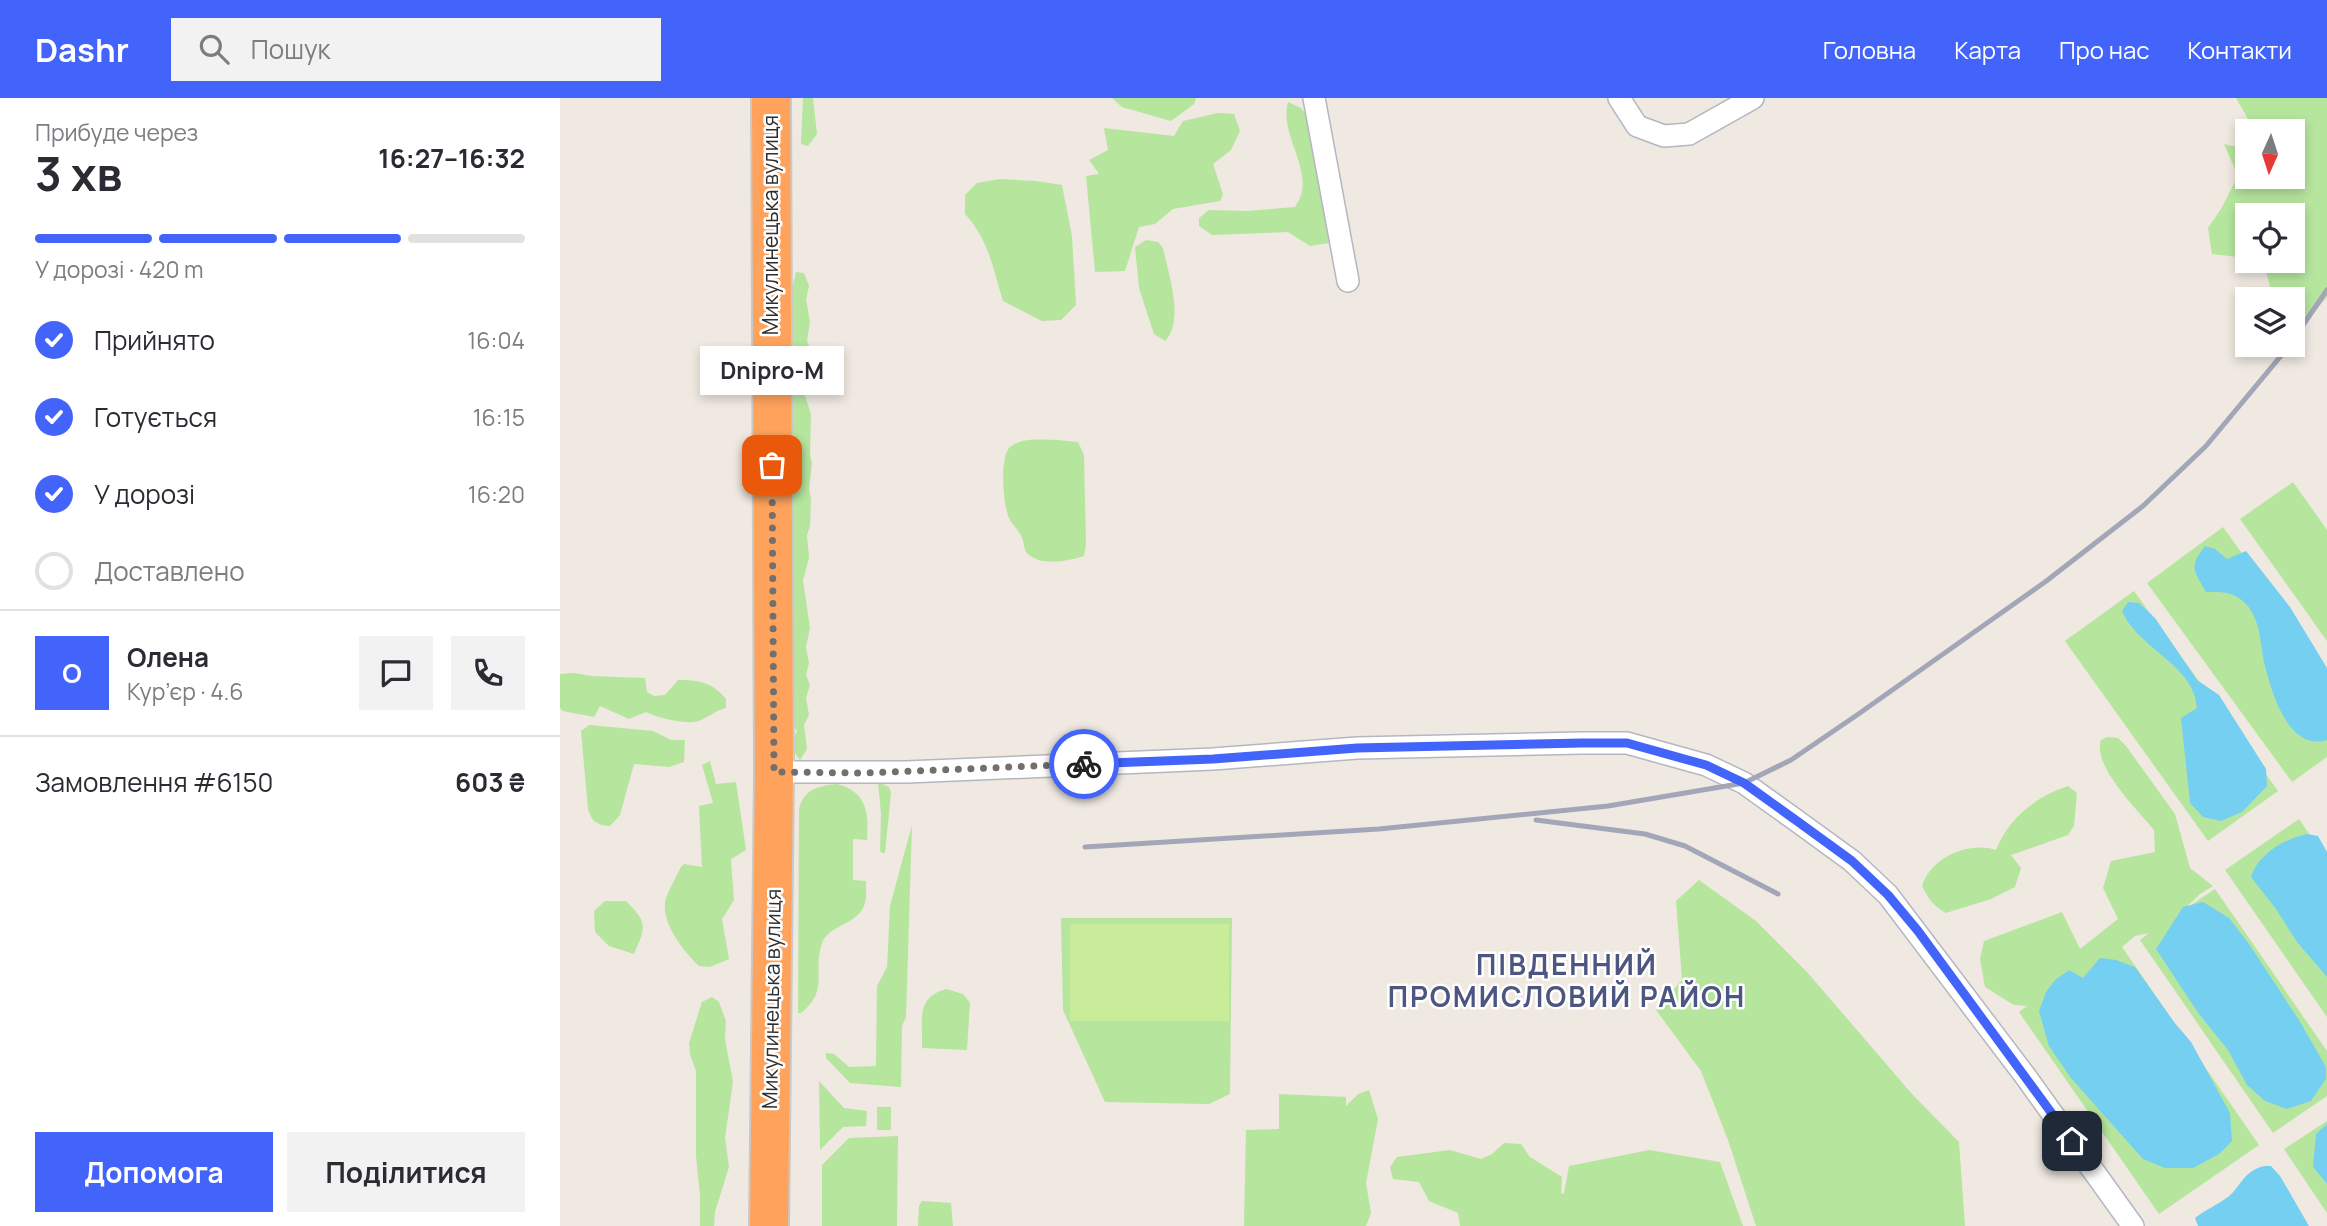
<!DOCTYPE html>
<html lang="uk">
<head>
<meta charset="utf-8">
<style>
	body { margin:0; font-family:Manrope,sans-serif; background:#f2f2f3; color:#2b2b33; height:100vh; display:flex; flex-direction:column; font-size:26px; white-space:nowrap }
	* { box-sizing:border-box; margin:0 }
	p { font-size:23px; color:#7c7c81 }
	.icon { flex:none; width:38px; height:38px; fill:none; stroke:currentColor; stroke-width:2; stroke-linecap:round; stroke-linejoin:round }
	.map { position:relative; flex:1; overflow:hidden }
	.details { display:flex; flex-direction:column; background:#fff; width:560px }
	.details>* { flex:none }
	.needle { width:46px; rotate:183deg }
	.buttons { position:absolute; left:1675px; top:21px; display:grid; gap:14px }
	.buttons a { display:grid; place-items:center; width:70px; height:70px; border-radius:0px; background:#fff; box-shadow:0 4px 10px #0003; font-size:35px }
	.pin { position:absolute; display:grid; place-items:center; width:60px; height:60px; color:#fff; margin:-30px; border-radius:14px; box-shadow:0 4px 10px #0006 }
	.courier { position:absolute; display:grid; place-items:center; width:70px; height:70px; margin:-35px; border:5px solid #4264fb; border-radius:50%; background:#fff; color:#222; box-shadow:0 2px 9px #0007 }
	.bubble { position:absolute; height:49px; border-radius:0px; background:#fff; box-shadow:0 4px 10px #0003; font-size:23px; font-weight:700; line-height:49px; text-align:center }
	.head em { font-style:normal; font-weight:700 }
	.head div { display:flex; flex-direction:column-reverse }
	.head { display:flex; align-items:center; justify-content:space-between; height:119px; padding:0 35px }
	h1 { font-size:46px; font-weight:700; line-height:52px }
	.bar { display:grid; grid-template-columns:repeat(4,1fr); gap:10px 7px; align-content:center; height:84px; padding:0 35px }
	.bar i { height:9px; border-radius:5px; background:#e1e1e2 }
	.bar .current { background:#4264fb }
	.bar p { grid-column:span 4 }
	.line { display:flex; align-items:center; gap:18px; padding:0 35px; border-top:2px solid #e1e1e2 }
	.line div { flex:1 }
	.round { display:grid; place-items:center; flex:none; width:74px; height:74px; border-radius:0px; background:#f2f2f3 }
	ol { padding:0 35px; list-style:none }
	li { display:flex; align-items:center; gap:21px; height:77px }
	li p { margin-inline-start:auto }
	li .icon { padding:7px; border-radius:50%; background:#4264fb; color:#fff; stroke-width:4 }
	li:last-child { color:#7c7c81 }
	li i { width:38px; height:38px; border:4px solid #e1e1e2; border-radius:50% }
	.action { display:flex; gap:14px; margin-top:auto; padding:14px 35px }
	.action a { flex:1; height:80px; border-radius:0px; background:#4264fb; color:#fff; font-size:28px; font-weight:700; line-height:80px; text-align:center }
	.action a+a { background:#f2f2f3; color:#2b2b33 }
	header { display:flex; align-items:center; gap:42px; box-sizing:border-box; height:98px; padding:0 35px; background:#4264fb; color:#fff }
	header strong { font-size:33px }
	nav { display:flex; gap:38px; margin-inline-start:auto; font-size:24px }
	.search { width:490px; height:63px; background:#f2f2f3; display:flex; align-items:center; gap:18px; box-sizing:border-box; padding:0 24px; border-radius:0px; color:#7c7c81; font-size:26px }
	main { display:flex; flex:1; min-height:0 }
	.map>svg:first-child { display:block }
	.green { fill:#b6e59e }
	.pitch { fill:#c9ec9a }
	.water { fill:#75cff0 }
	.lines { fill:none; stroke-linecap:round; stroke-linejoin:round }
	.street-casing { stroke:#b4b7c1; stroke-width:24 }
	.highway-casing { stroke:#c9c9c9; stroke-width:42 }
	.street { stroke:#fff; stroke-width:21 }
	.highway { stroke:#ffa35c; stroke-width:38 }
	.rail { stroke:#a3a6b8; stroke-width:5 }
	.done { stroke:#726f6d; stroke-width:7; stroke-dasharray:0 12.6 }
	.route { stroke:#4264fb; stroke-width:9 }
	.labels { text-anchor:middle; stroke-width:5; stroke-linejoin:round; paint-order:stroke }
	.street-label { font-size:21px; fill:#2e2e2e; stroke:#fff }
	.district-label { font-size:28px; font-weight:bold; letter-spacing:2px; fill:#4d5680; stroke:#fff }
</style>
</head>
<body>
<header>
<strong>Dashr</strong>
<div class="search"><svg class="icon" aria-label="search" viewBox="0 0 24 24"><circle cx="10" cy="10" r="6"/><path d="M15 15l6 6"/></svg>Пошук</div>
<nav><a>Головна</a><a>Карта</a><a>Про нас</a><a>Контакти</a></nav>
</header>
<main>
<section class="details">
<div class="head"><div><h1>3 хв</h1><p>Прибуде через</p></div><em>16:27–16:32</em></div>
<div class="bar"><i class="current"></i><i class="current"></i><i class="current"></i><i></i><p>У дорозі · 420 m</p></div>
<ol>
<li><svg class="icon" aria-label="check" viewBox="0 0 24 24"><path d="M5 12l5 5 9-10"/></svg>Прийнято<p>16:04</p></li>
<li><svg class="icon" aria-label="check" viewBox="0 0 24 24"><path d="M5 12l5 5 9-10"/></svg>Готується<p>16:15</p></li>
<li><svg class="icon" aria-label="check" viewBox="0 0 24 24"><path d="M5 12l5 5 9-10"/></svg>У дорозі<p>16:20</p></li>
<li><i></i>Доставлено</li>
</ol>
<div class="line" style="height:126px"><b class="round" style="background:#4264fb;color:#fff">О</b><div><b>Олена</b><p>Кур’єр · 4.6</p></div><a class="round"><svg class="icon" aria-label="chat" viewBox="0 0 24 24"><path d="M4 5h16v11H9l-5 4z"/></svg></a><a class="round"><svg class="icon" aria-label="phone" viewBox="0 0 24 24"><path d="M5 4h4l2 5-3 2q2 4 5 5l2-3 5 2v4C11 20 4 13 5 4z"/></svg></a></div>
<div class="line" style="height:91px"><div>Замовлення #6150</div><b>603 ₴</b></div>
<div class="action"><a>Допомога</a><a>Поділитися</a></div>
</section>
<div class="map">
<svg width="1767" height="1128" viewBox="0 0 1767 1128">
	<rect width="100%" height="100%" fill="#efe9e1"/>
	<g class="green">
		<polygon points="243,0 253,0 257,36 248,48 241,46"/>
		<polygon points="552,0 636,0 634,6 611,23 562,9"/>
		<polygon points="1676,0 1767,0 1767,199 1733,239 1732,201 1710,201 1712,197 1705,169 1692,163 1732,163 1732,117 1687,117 1687,160 1652,156 1648,130 1661,111 1678,78 1664,46 1687,51 1687,79 1725,79 1735,87 1732,33 1695,33"/>
		<path d="M 728,4 L 741,10 L 755,26 L 773,138 L 769,145 L 750,148 L 728,134 L 652,137 L 639,128 L 639,120 L 649,112 L 686,113 L 735,109 C 759,76 718,39 728,4 Z"/>
		<polygon points="658,15 674,16 680,33 671,52 653,66 663,96 660,103 613,111 595,126 579,129 565,173 535,174 526,78 539,76 529,62 548,52 544,30 614,38 623,23"/>
		<path d="M 440,81 L 476,83 L 502,87 L 512,138 L 516,207 L 501,222 L 482,223 L 443,203 C 433,171 429,142 405,116 L 405,97 L 417,85 Z"/>
		<path d="M 586,142 L 598,144 L 603,150 C 608,175 625,222 605,243 L 594,236 L 579,190 L 575,149 Z"/>
		<path d="M 236,174 L 244,175 L 249,188 L 246,201 L 250,224 L 247,243 L 250,250 L 246,270 L 249,287 L 245,298 L 251,316 L 250,357 L 252,365 L 249,391 L 251,401 L 250,428 L 247,437 L 249,460 L 243,482 L 250,530 L 246,549 L 249,565 L 246,577 L 250,587 L 246,600 L 249,617 L 244,627 L 247,651 L 240,662 C 231,651 231,645 237,633 L 231,625 L 233,602 L 229,594 L 231,530 L 234,511 L 228,491 L 233,483 L 230,400 L 233,389 L 229,379 L 229,368 L 233,359 L 229,339 L 233,330 L 231,323 L 230,289 L 236,271 L 229,250 L 228,233 L 231,195 Z"/>
		<path d="M 497,342 L 518,344 L 524,357 L 526,446 L 524,458 C 509,463 480,469 467,455 C 464,452 464,444 462,440 C 459,433 454,428 450,422 C 443,410 439,359 450,349 C 462,339 483,342 497,342 Z"/>
		<polygon points="1733,384 1767,432 1767,543 1680,421"/>
		<polygon points="1663,429 1767,573 1767,659 1732,684 1587,485"/>
		<polygon points="1574,493 1718,693 1648,743 1505,543"/>
		<path d="M 14,575 L 32,578 L 85,580 L 87,594 L 94,598 L 105,597 L 118,582 C 139,582 152,584 166,601 L 166,610 C 155,613 150,618 141,622 C 129,628 98,620 86,614 L 69,621 L 40,608 L 34,619 L 3,613 L 0,610 L 0,576 Z"/>
		<path d="M 29,627 L 93,633 L 111,642 L 125,642 L 124,664 L 109,669 L 74,666 L 60,717 L 50,728 C 37,727 32,724 28,711 L 21,633 Z"/>
		<path d="M 1547,639 L 1558,640 L 1566,648 L 1615,716 L 1630,770 L 1653,788 L 1640,796 L 1622,813 L 1655,791 L 1767,953 L 1767,998 L 1713,1035 L 1580,842 L 1589,835 L 1575,838 L 1562,849 L 1699,1047 L 1599,1116 L 1459,914 L 1467,908 L 1454,907 L 1425,889 L 1420,861 L 1424,843 L 1502,814 L 1520,851 L 1558,821 L 1543,790 L 1551,763 L 1595,754 L 1594,732 C 1578,712 1532,668 1541,642 Z"/>
		<path d="M 150,663 L 156,686 L 176,684 L 186,752 L 171,761 L 174,802 L 162,821 L 169,861 L 150,869 L 139,868 C 124,854 99,823 106,800 C 110,790 116,779 121,769 L 124,766 L 142,769 L 139,708 L 153,705 L 142,667 Z"/>
		<polygon points="318,684 329,689 331,695 325,755 322,755 320,753 321,716"/>
		<path d="M 277,686 C 307,694 309,715 307,742 L 293,741 L 293,782 L 306,783 C 306,790 307,799 305,805 C 300,826 268,827 262,845 C 252,874 270,892 241,915 L 238,915 L 239,711 C 244,691 258,688 277,686 Z"/>
		<path d="M 1508,688 L 1517,695 L 1514,728 L 1508,737 L 1451,757 L 1461,770 L 1455,789 L 1431,801 L 1386,815 C 1373,808 1368,800 1362,788 C 1371,759 1409,743 1436,752 C 1448,721 1476,698 1508,688 Z"/>
		<polygon points="1739,721 1767,762 1767,919 1665,772"/>
		<polygon points="352,727 346,919 342,928 341,989 290,985 266,960 266,955 274,956 289,969 316,968 317,888 327,869 330,808"/>
		<polygon points="1139,782 1196,823 1247,874 1352,996 1399,1044 1405,1128 1196,1128 1168,1042 1141,973 1096,912 1122,882 1116,803"/>
		<path d="M 45,803 L 66,803 C 88,825 86,829 74,856 L 49,848 L 35,834 L 34,813 Z"/>
		<polygon points="501,820 672,820 670,996 649,1006 545,1004 503,912"/>
		<path d="M 386,891 L 403,896 L 410,905 L 407,952 L 362,950 C 363,922 355,900 386,891 Z"/>
		<polygon points="152,899 159,904 166,923 165,941 173,984 165,1040 169,1069 155,1114 154,1128 140,1128 140,1097 136,1058 136,973 130,956 129,945 142,904"/>
		<polygon points="259,983 284,1010 307,1013 306,1028 283,1029 260,1052"/>
		<polygon points="809,992 818,1021 806,1085 811,1115 806,1128 684,1128 686,1032 719,1031 719,996 786,999 786,1008 798,996"/>
		<rect x="317" y="1009" width="14" height="23"/>
		<polygon points="1767,1023 1767,1115 1724,1051"/>
		<polygon points="338,1038 337,1128 262,1128 262,1067 289,1040"/>
		<polygon points="944,1045 961,1046 970,1059 1002,1079 1001,1096 1004,1095 1009,1068 1089,1052 1160,1064 1183,1128 900,1128 898,1115 869,1103 859,1084 833,1081 830,1069 837,1059 890,1052 921,1061 932,1056"/>
		<polygon points="362,1103 391,1105 393,1128 358,1128 359,1108"/>
	</g>
	<rect class="pitch" x="510" y="826" width="159" height="97"/>
	<g class="water">
		<path d="M 1645,448 L 1655,451 L 1667,461 L 1686,453 L 1730,509 L 1767,570 L 1767,642 C 1729,654 1712,596 1705,568 C 1700,547 1701,522 1686,506 C 1674,493 1661,494 1646,494 C 1634,472 1628,470 1645,448 Z"/>
		<path d="M 1568,504 L 1579,505 L 1595,520 L 1637,582 L 1659,597 L 1706,671 L 1707,688 L 1682,714 L 1661,723 L 1643,719 L 1630,705 L 1621,620 L 1637,610 C 1634,566 1578,551 1562,513 Z"/>
		<path d="M 1747,736 L 1758,738 L 1767,754 L 1767,879 L 1737,844 L 1716,811 L 1691,779 C 1698,756 1724,741 1747,736 Z"/>
		<polygon points="1643,804 1669,820 1689,846 1739,922 1766,969 1766,981 1751,1003 1727,1011 1705,1003 1687,987 1668,952 1639,916 1596,851 1623,809"/>
		<polygon points="1540,860 1556,862 1575,869 1614,924 1631,944 1670,1015 1672,1043 1659,1056 1633,1070 1605,1070 1583,1061 1511,980 1489,948 1479,913 1486,894 1495,882 1509,872 1523,880"/>
		<polygon points="1767,1026 1767,1086 1753,1069 1756,1036"/>
		<path d="M 1704,1068 L 1711,1068 L 1720,1078 L 1749,1128 L 1638,1128 L 1635,1120 C 1645,1112 1655,1108 1665,1101 C 1680,1092 1681,1074 1704,1068 Z"/>
	</g>
	<g class="lines">
		<g class="street-casing">
			<g id="street">
				<polyline points="754,0 788,183"/>
				<polyline points="1059,0 1077,28 1104,38 1129,36 1193,0"/>
				<polyline points="214,674 347,674 653,661 797,650 1022,645 1067,645 1146,667 1184,685 1237,723 1292,763 1328,797 1466,979 1573,1128"/>
			</g>
		</g>
		<g class="highway-casing">
			<polyline id="highway" points="209,1128 214,674 211,0"/>
		</g>
		<use href="#street" class="street"/>
		<use href="#highway" class="highway"/>
		<g class="rail">
			<polyline points="1732,243 1767,192"/>
			<polyline points="976,722 1085,736 1125,748 1218,796"/>
			<polyline points="525,749 819,731 1048,708 1184,685 1231,662 1297,617 1485,484 1583,408 1646,348 1730,247"/>
		</g>
	</g>
	<g class="lines">
		<polyline class="done" points="212,367 214,674 307,675 524,666"/>
		<polyline class="route" points="524,666 653,661 797,650 1022,645 1067,645 1146,667 1184,685 1237,723 1292,763 1328,797 1358,833 1512,1043"/>
	</g>
	<g class="labels">
		<g class="street-label">
			<text transform="translate(211 127) rotate(-90)" y="7">Микулинецька вулиця</text>
			<text transform="translate(212 901) rotate(-89)" y="7">Микулинецька вулиця</text>
		</g>
		<g class="district-label">
			<text x="1007" y="877">ПІВДЕННИЙ<tspan x="1007" dy="32">ПРОМИСЛОВИЙ РАЙОН</tspan></text>
		</g>
	</g>
</svg>
<div class="buttons">
<a><svg class="needle" viewBox="-14 -14 28 28"><path d="M0-13l5 13h-10z" fill="#e53935"/><path d="M0 13l5-13h-10z" fill="#7c7c81"/></svg></a>
<a><svg class="icon" aria-label="locate" viewBox="0 0 24 24"><circle cx="12" cy="12" r="6"/><path d="M12 2v4M12 18v4M2 12h4M18 12h4"/></svg></a>
<a><svg class="icon" aria-label="layers" viewBox="0 0 24 24"><path d="M12 4l9 5-9 5-9-5zM3 14l9 5 9-5"/></svg></a>
</div>
<div class="pin" style="left:212px;top:367px;background:#ea580c"><svg class="icon" aria-label="bag" viewBox="0 0 24 24"><path d="M5 8h14l-1 12H6zM9 8a3 3 0 0 1 6 0"/></svg></div>
<div class="pin" style="left:1512px;top:1043px;background:#1f2937"><svg class="icon" aria-label="home" viewBox="0 0 24 24"><path d="M3 11l9-7 9 7M6 9v11h12V9"/></svg></div>
<div class="courier" style="left:524px;top:666px"><svg class="icon" aria-label="bike" viewBox="0 0 24 24"><circle cx="6" cy="16" r="4"/><circle cx="18" cy="16" r="4"/><path d="M6 16l4-8h5l3 8M10 8l3 8H6M13 5h3"/></svg></div>
<div class="bubble" style="left:140px;top:248px;width:144px">Dnipro-M</div>
</div>
</main>
</body>
</html>
